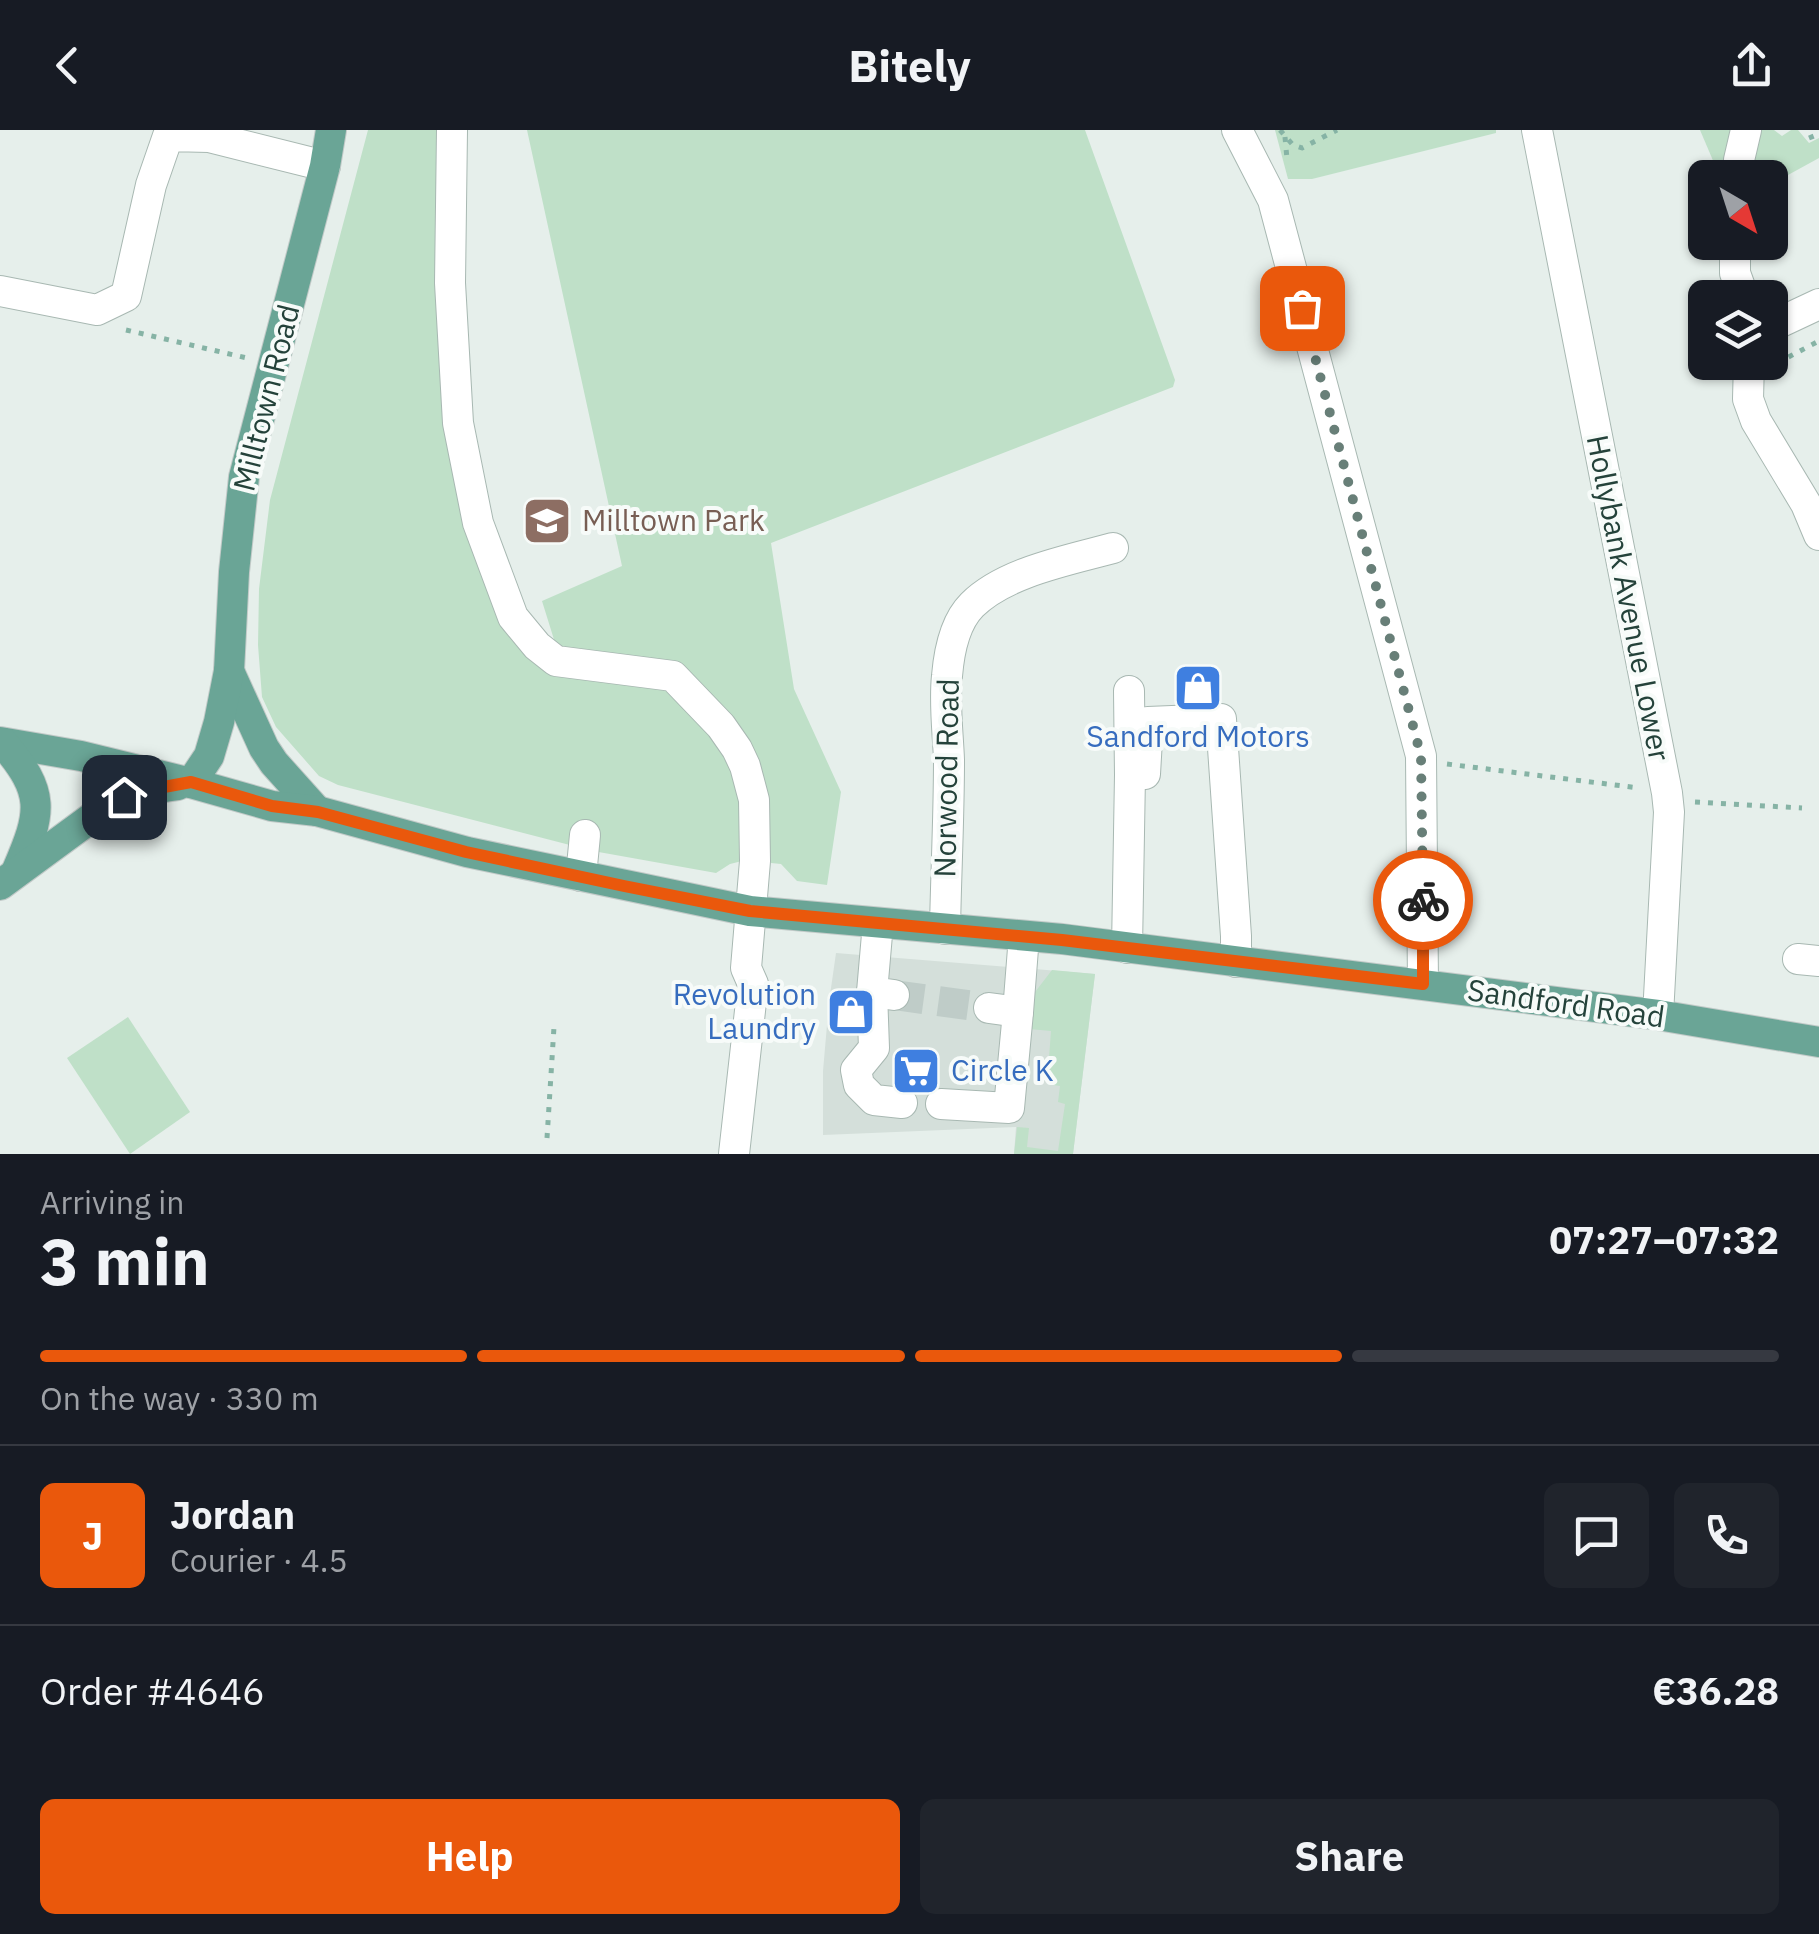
<!DOCTYPE html>
<html lang="en">
<head>
<meta charset="utf-8">
<style>
	body { margin:0; font-family:"IBM Plex Sans",sans-serif; background:#20242c; color:#f1f3f6; height:100vh; display:flex; flex-direction:column; font-size:38px; white-space:nowrap }
	* { box-sizing:border-box; margin:0 }
	p { font-size:32px; color:#9ea1a6 }
	.icon { flex:none; width:55px; height:55px; fill:none; stroke:currentColor; stroke-width:2; stroke-linecap:round; stroke-linejoin:round }
	.map { position:relative; height:1024px; overflow:hidden }
	.details { display:flex; flex-direction:column; background:#171b24; flex:1 }
	.details>* { flex:none }
	.needle { width:65px; rotate:141deg }
	.controls { position:absolute; left:1688px; top:30px; display:grid; gap:20px }
	.controls a { display:grid; place-items:center; width:100px; height:100px; border-radius:15px; background:#171b24; box-shadow:0 2px 8px #0004; font-size:50px }
	.pin { position:absolute; display:grid; place-items:center; width:85px; height:85px; color:#fff; margin:-42px; border-radius:20px; box-shadow:0 5px 15px #0006 }
	.courier { position:absolute; display:grid; place-items:center; width:100px; height:100px; margin:-50px; border:8px solid #ea580c; border-radius:50%; background:#fff; color:#222; box-shadow:0 2px 12px #0007 }
	.overview em { font-style:normal; font-weight:700 }
	.overview div { display:flex; flex-direction:column-reverse }
	.overview { display:flex; align-items:center; justify-content:space-between; height:170px; padding:0 40px }
	h1 { font-size:65px; font-weight:700; line-height:75px }
	.bar { display:grid; grid-template-columns:repeat(4,1fr); gap:15px 10px; align-content:center; height:120px; padding:0 40px }
	.bar i { height:12px; border-radius:8px; background:#363941 }
	.bar .active { background:#ea580c }
	.bar p { grid-column:span 4 }
	.line { display:flex; align-items:center; gap:25px; padding:0 40px; border-top:2px solid #363941 }
	.line div { flex:1 }
	.round { display:grid; place-items:center; flex:none; width:105px; height:105px; border-radius:15px; background:#20242c }
	.button { display:flex; gap:20px; margin-top:auto; padding:20px 40px }
	.button a { flex:1; height:115px; border-radius:15px; background:#ea580c; color:#fff; font-size:40px; font-weight:700; line-height:115px; text-align:center }
	.button a+a { background:#20242c; color:#f1f3f6 }
	header { display:flex; justify-content:space-between; align-items:center; height:130px; padding:0 40px; background:#171b24; font-size:45px; font-weight:700 }
	.map>svg:first-child { display:block }
	.built { fill:#d4dfda }
	.green { fill:#bfe0c8 }
	.lines { fill:none; stroke-linecap:round; stroke-linejoin:round }
	.minor-tunnel { stroke:#bfccc8; stroke-width:30; stroke-dasharray:30 15; stroke-linecap:butt }
	.minor-casing { stroke:#a8b8b2; stroke-width:32 }
	.major-casing { stroke:#c2cac8; stroke-width:32 }
	.path { stroke:#86b3a5; stroke-width:5; stroke-dasharray:5 8; stroke-linecap:butt }
	.minor { stroke:#fff; stroke-width:30 }
	.major { stroke:#6aa596; stroke-width:30 }
	.done { stroke:#687f78; stroke-width:10; stroke-dasharray:0 18 }
	.route { stroke:#ea580c; stroke-width:12 }
	.labels { text-anchor:middle; stroke-width:8; stroke-linejoin:round; paint-order:stroke }
	.street-label { font-size:30px; fill:#24423a; stroke:#f7fbf9 }
	.education-label { font-size:30px; fill:#785e54; stroke:#f7fbf9; text-anchor:start }
	.shop-label { font-size:30px; fill:#366cbe; stroke:#f7fbf9 }
</style>
</head>
<body>
<header><svg class="icon" aria-label="back" viewBox="0 0 24 24"><path d="M15 5l-7 7 7 7"/></svg>Bitely<svg class="icon" aria-label="share" viewBox="0 0 24 24"><path d="M12 15V3M7 8l5-5 5 5M5 13v7h14v-7"/></svg></header>
<div class="map">
<svg width="1819" height="1024" viewBox="0 0 1819 1024">
	<rect width="100%" height="100%" fill="#e6efeb"/>
	<polygon class="built" points="836,823 1095,844 1073,1024 1014,1024 1016,997 823,1005 823,941 829,872"/>
	<g class="green">
		<polygon points="368,0 446,0 469,384 522,515 619,548 681,564 721,610 745,674 742,731 730,734 716,743 593,721 338,655 319,646 276,597 262,567 258,515 259,459 270,370"/>
		<polygon points="527,0 1085,0 1175,250 1173,257 771,413 794,559 841,662 827,755 797,751 781,734 771,733 767,671 712,565 556,516 542,471 622,436"/>
		<polygon points="1275,0 1496,0 1496,3 1312,49 1288,49"/>
		<polygon points="1700,0 1732,0 1730,47 1720,47"/>
		<polygon points="1760,0 1774,0 1782,6 1791,0 1798,0 1809,13 1819,8 1819,28 1770,55 1770,48 1748,48"/>
		<polygon points="1052,840 1095,844 1073,1024 1014,1024 1017,997 1029,998 1027,1017 1058,1021 1065,974 1058,972 1060,956 1047,954 1051,901 1029,899 1032,866"/>
		<polygon points="128,887 190,982 130,1024 67,928"/>
	</g>
	<g class="lines">
		<polyline class="minor-tunnel" points="894,865 989,878"/>
		<g class="minor-casing">
			<g id="minor">
				<polyline points="452,0 450,153 458,293 478,393 513,487 537,516 556,531 673,546 721,596 737,619 745,636 754,670 755,731 746,838 753,854 734,1024"/>
				<polyline points="1237,0 1273,70 1421,626 1423,854"/>
				<polyline points="1537,0 1667,663 1669,682 1658,885"/>
				<polyline points="1738,48 1739,30 1746,0"/>
				<polyline points="1735,112 1735,143 1744,168"/>
				<polyline points="0,161 97,180 126,166 151,55 168,6 209,7 325,36"/>
				<polyline points="1770,197 1819,174"/>
				<polyline points="1749,232 1748,269 1756,291 1806,374 1819,405"/>
				<polyline points="1130,645 1145,644 1148,592 1221,589 1236,806 1236,832"/>
				<polyline points="581,746 585,705"/>
				<polyline points="878,793 872,862 894,865"/>
				<path d="M 945,799 C 946,743 949,687 949,630 C 948,603 944,574 947,546 C 949,522 954,493 972,475 C 1005,442 1069,430 1113,418"/>
				<polyline points="1127,818 1130,645 1129,561"/>
				<polyline points="1798,829 1819,831"/>
				<polyline points="872,862 874,918 856,940 859,955 874,970 902,973"/>
				<polyline points="989,878 1018,882 1024,806"/>
				<polyline points="941,974 1009,978 1018,882"/>
			</g>
		</g>
		<g class="major-casing">
			<g id="major">
				<polyline points="229,541 264,618 274,633 317,681"/>
				<polyline points="0,612 81,626 191,653 272,676 317,681 467,722 750,781 1062,809 1658,885 1819,912"/>
				<path d="M 3,613 C 46,663 42,682 17,740"/>
				<polyline points="191,653 209,626 219,592 229,541 234,442 244,347 325,36 331,0"/>
				<path d="M 0,755 L 109,675 C 131,663 154,658 178,655"/>
			</g>
		</g>
		<g class="path">
			<polyline points="1280,0 1293,15 1302,18 1337,0"/>
			<polyline points="1285,7 1287,29"/>
			<polyline points="1809,8 1819,4"/>
			<polyline points="126,200 247,228"/>
			<polyline points="1777,233 1819,211"/>
			<polyline points="1447,634 1639,658"/>
			<polyline points="1695,672 1802,678"/>
			<polyline points="547,1008 554,897"/>
		</g>
		<use href="#minor" class="minor"/>
		<use href="#major" class="major"/>
	</g>
	<g class="lines">
		<polyline class="done" points="1302,178 1421,626 1423,770"/>
		<polyline class="route" points="124,667 153,659 191,652 272,676 318,682 466,722 624,756 750,781 1062,810 1423,854 1423,770"/>
	</g>
	<defs>
		<g id="school-square" transform="scale(2.5)"><rect x="-9" y="-9" width="18" height="18" rx="4" fill="#8d6e63" stroke="#f7fbf9"/><path d="M0-5L7-2L0 1L-7-2ZM-4 1L0 2.5L4 1V4Q0 6-4 4Z" fill="#fff"/></g>
		<g id="shop-square" transform="scale(2.5)"><rect x="-9" y="-9" width="18" height="18" rx="4" fill="#3f7fe0" stroke="#f7fbf9"/><path d="M-5-2.5h2.3a2.7 3.5 0 0 1 5.4 0H5L5.5 6h-11ZM-1.5-2.5h3a1.5 2.3 0 0 0-3 0Z" fill="#fff"/></g>
		<g id="supermarket-square" transform="scale(2.5)"><rect x="-9" y="-9" width="18" height="18" rx="4" fill="#3f7fe0" stroke="#f7fbf9"/><path d="M-6-5.5h2.5l.6 2H6L4.5 2H-2.5L-4.4-4H-6ZM-1.5 3.2a1.3 1.3 0 1 0 .1 0ZM3 3.2a1.3 1.3 0 1 0 .1 0Z" fill="#fff"/></g>
	</defs>
	<g fill-rule="evenodd">
		<use href="#school-square" x="547" y="391"/>
		<use href="#shop-square" x="1198" y="558"/>
		<use href="#shop-square" x="851" y="882"/>
		<use href="#supermarket-square" x="916" y="941"/>
	</g>
	<g class="labels">
		<g class="street-label">
			<text transform="translate(267 268) rotate(-76)" y="10">Milltown Road</text>
			<text transform="translate(1628 468) rotate(79)" y="10">Hollybank Avenue Lower</text>
			<text transform="translate(947 648) rotate(-89)" y="10">Norwood Road</text>
			<text transform="translate(1566 874) rotate(8)" y="10">Sandford Road</text>
		</g>
		<g class="education-label">
			<text x="582" y="401">Milltown Park</text>
		</g>
		<g class="shop-label">
			<text x="1198" y="617">Sandford Motors</text>
			<text x="816" y="875" text-anchor="end">Revolution<tspan x="816" dy="34">Laundry</tspan></text>
			<text x="951" y="951" text-anchor="start">Circle K</text>
		</g>
	</g>
</svg>
<div class="controls">
<a><svg class="needle" viewBox="-14 -14 28 28"><path d="M0-13l5 13h-10z" fill="#e53935"/><path d="M0 13l5-13h-10z" fill="#9ea1a6"/></svg></a>
<a><svg class="icon" aria-label="layers" viewBox="0 0 24 24"><path d="M12 4l9 5-9 5-9-5zM3 14l9 5 9-5"/></svg></a>
</div>
<div class="pin" style="left:1302px;top:178px;background:#ea580c"><svg class="icon" aria-label="bag" viewBox="0 0 24 24"><path d="M5 8h14l-1 12H6zM9 8a3 3 0 0 1 6 0"/></svg></div>
<div class="pin" style="left:124px;top:667px;background:#1f2937"><svg class="icon" aria-label="home" viewBox="0 0 24 24"><path d="M3 11l9-7 9 7M6 9v11h12V9"/></svg></div>
<div class="courier" style="left:1423px;top:770px"><svg class="icon" aria-label="bike" viewBox="0 0 24 24"><circle cx="6" cy="16" r="4"/><circle cx="18" cy="16" r="4"/><path d="M6 16l4-8h5l3 8M10 8l3 8H6M13 5h3"/></svg></div>
</div>
<section class="details">
<div class="overview"><div><h1>3 min</h1><p>Arriving in</p></div><em>07:27–07:32</em></div>
<div class="bar"><i class="active"></i><i class="active"></i><i class="active"></i><i></i><p>On the way · 330 m</p></div>
<div class="line" style="height:180px"><b class="round" style="background:#ea580c;color:#fff">J</b><div><b>Jordan</b><p>Courier · 4.5</p></div><a class="round"><svg class="icon" aria-label="chat" viewBox="0 0 24 24"><path d="M4 5h16v11H9l-5 4z"/></svg></a><a class="round"><svg class="icon" aria-label="phone" viewBox="0 0 24 24"><path d="M5 4h4l2 5-3 2q2 4 5 5l2-3 5 2v4C11 20 4 13 5 4z"/></svg></a></div>
<div class="line" style="height:130px"><div>Order #4646</div><b>€36.28</b></div>
<div class="button"><a>Help</a><a>Share</a></div>
</section>
</body>
</html>
